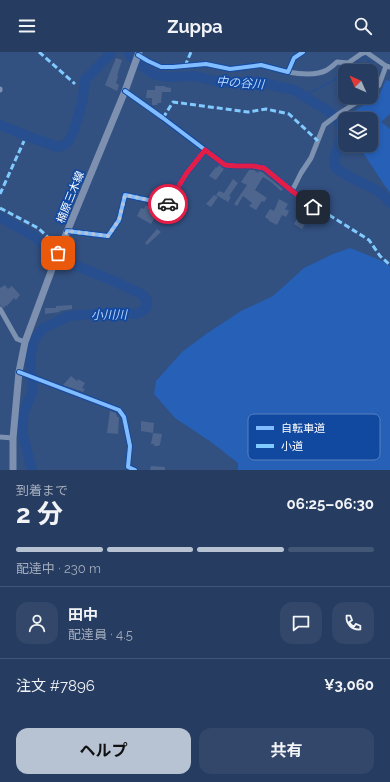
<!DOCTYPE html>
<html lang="ja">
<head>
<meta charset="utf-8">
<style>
	body { margin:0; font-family:Raleway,"Noto Sans JP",sans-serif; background:#324769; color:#f1f3f6; height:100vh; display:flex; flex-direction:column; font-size:15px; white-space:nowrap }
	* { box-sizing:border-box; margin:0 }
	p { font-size:13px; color:#a4adbd }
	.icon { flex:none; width:22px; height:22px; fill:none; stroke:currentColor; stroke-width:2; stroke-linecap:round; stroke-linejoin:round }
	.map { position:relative; height:418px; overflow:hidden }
	.panel { display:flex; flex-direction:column; background:#263c60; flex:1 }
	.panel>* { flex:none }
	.needle { width:26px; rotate:315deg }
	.fabs { position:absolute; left:338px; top:12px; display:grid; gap:8px }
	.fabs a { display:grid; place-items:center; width:40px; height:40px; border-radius:8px; background:#263c60; box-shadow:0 2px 6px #0003,0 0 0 1px #425675; font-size:20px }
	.pin { position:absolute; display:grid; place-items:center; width:34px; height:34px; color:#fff; margin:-17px; border-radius:8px; box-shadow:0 2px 6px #0006 }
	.courier { position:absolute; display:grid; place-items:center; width:40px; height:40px; margin:-20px; border:3px solid #e11d48; border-radius:50%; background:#fff; color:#222; box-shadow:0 1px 5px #0007 }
	.head em { font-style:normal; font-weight:700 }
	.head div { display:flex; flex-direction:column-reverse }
	.head { display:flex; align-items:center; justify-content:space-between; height:68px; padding:0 16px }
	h1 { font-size:26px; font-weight:700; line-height:30px }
	.bar { display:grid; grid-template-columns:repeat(4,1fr); gap:6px 4px; align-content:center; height:48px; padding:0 16px }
	.bar i { height:5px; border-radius:3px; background:#425675 }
	.bar .selected { background:#b7c2d3 }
	.bar p { grid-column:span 4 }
	.line { display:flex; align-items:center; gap:10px; padding:0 16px; border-top:1px solid #425675 }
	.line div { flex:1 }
	.round { display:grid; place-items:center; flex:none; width:42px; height:42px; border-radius:12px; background:#324769 }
	.primary-button { display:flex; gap:8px; margin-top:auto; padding:8px 16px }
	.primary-button a { flex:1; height:46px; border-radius:12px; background:#b7c2d3; color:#111; font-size:16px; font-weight:700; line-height:46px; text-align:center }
	.primary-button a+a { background:#324769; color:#f1f3f6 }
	header { display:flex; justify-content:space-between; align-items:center; height:52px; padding:0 16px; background:#263c60; font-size:18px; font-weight:700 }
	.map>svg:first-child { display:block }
	.green { fill:#2660b7 }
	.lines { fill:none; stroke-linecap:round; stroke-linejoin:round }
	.stream { stroke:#274f8f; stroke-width:1.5 }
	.river { stroke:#274f8f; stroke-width:10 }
	.building { fill:#4e668d }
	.minor { stroke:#7d91b0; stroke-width:5 }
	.major { stroke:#7d90af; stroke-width:7 }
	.quiet { stroke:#80caff; stroke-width:3; stroke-dasharray:6 3; stroke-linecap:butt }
	.cycleway-casing { stroke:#1149a1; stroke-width:6 }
	.cycleway { stroke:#80bcff; stroke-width:4 }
	.done { stroke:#b7c2d3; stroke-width:4; stroke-dasharray:0 7.2 }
	.route { stroke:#e11d48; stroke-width:5 }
	.labels { text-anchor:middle; stroke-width:3.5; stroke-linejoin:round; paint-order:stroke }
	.street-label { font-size:11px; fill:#fff; stroke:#1149a1 }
	.water-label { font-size:12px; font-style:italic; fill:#b7d3fb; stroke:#1149a1 }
	.key { fill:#1149a1; stroke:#5880bd; stroke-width:1 }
	.key-label { font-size:11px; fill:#fff }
</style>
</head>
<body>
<header><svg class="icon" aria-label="menu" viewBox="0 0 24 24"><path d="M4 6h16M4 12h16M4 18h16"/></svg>Zuppa<svg class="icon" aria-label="search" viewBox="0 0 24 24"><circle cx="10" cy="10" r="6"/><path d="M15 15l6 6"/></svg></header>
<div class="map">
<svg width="390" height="418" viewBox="0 0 390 418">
	<rect width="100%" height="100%" fill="#325080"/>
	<g class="green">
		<polygon points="386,28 390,29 390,62 381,70 390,77 390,140 385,134 358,93 371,93 371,67 345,67 345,73 342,67 379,43"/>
		<polygon points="350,196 380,208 390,214 390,418 238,418 238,411 211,390 175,366 154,342 156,329 182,300 206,282 241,259 273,244 304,216 333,202"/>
	</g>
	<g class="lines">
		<g class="stream">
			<polyline points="345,19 365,5 380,20 382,20"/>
			<polyline points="304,44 334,28 345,19"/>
		</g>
		<g class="river">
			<polyline points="128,0 133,6"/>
			<path d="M 140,13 L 153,22 L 166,25 L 194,24 L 204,26 L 221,31 L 258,30 L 294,38 L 333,62 L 340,72 L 343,82 L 335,104 L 334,111 L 337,117 C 343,121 350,125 356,128 C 370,135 381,138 390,151"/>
			<polyline points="0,73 30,85 58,95 66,92 70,87 74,78 82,51 85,28 112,0"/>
			<polyline points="0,165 35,185 47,195 51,199 67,210 116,230 143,243 147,249 146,256 141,260 136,262 106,261 69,264 42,277 33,290 30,311 33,339 24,359 22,379 32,418"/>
		</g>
	</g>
	<g class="building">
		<polygon points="116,6 122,8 117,24 118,25 116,31 119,33 117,39 105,33"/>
		<polygon points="155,34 165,34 165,35 171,36 171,40 162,40 161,51 158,51 157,53 152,53 152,46 146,46 147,38 155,38"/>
		<polygon points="219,113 224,117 216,128 209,124 216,115 217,116"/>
		<polygon points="249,118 254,118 258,121 259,119 262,120 283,137 281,139 271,130 263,125 255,138 267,146 264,150 262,149 256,158 249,154 252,151 243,144 237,154 234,152 247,133 241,130"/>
		<polygon points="233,127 238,131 229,144 231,145 228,150 216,143 219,139 224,141"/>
		<polygon points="214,143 218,145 211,155 206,152"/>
		<polygon points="279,147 288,152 285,157 289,159 286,165 282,163 277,173 269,169 269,168 265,165 270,157 274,159"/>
		<polygon points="146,153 157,159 157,161 151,172 137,164 141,156 144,157"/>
		<polygon points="299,157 302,158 303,157 311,161 302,177 294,172 299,163 296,162"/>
		<polygon points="157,177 161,180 147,193 145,191"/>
		<polygon points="5,233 8,237 12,234 20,243 16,248 14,246 7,254 6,253 4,256 0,253 0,236"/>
		<polygon points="72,253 72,257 60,259 59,257 60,260 45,262 45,256 56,256 56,254"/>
		<polygon points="71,324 77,329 78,327 85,331 82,336 85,337 83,340 63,333"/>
		<polygon points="110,359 116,361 116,363 117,363 117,365 119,365 118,382 107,381"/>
		<polygon points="141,369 154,371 153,381 141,379"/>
		<polygon points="153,381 162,382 160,393 159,393 159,394 154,394 154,392 151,392"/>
		<polygon points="151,414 165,415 165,418 150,418"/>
	</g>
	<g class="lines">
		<g class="minor">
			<polyline points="138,3 148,9 161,15 173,15 206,12 230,17 261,13 288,20 294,6 303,0"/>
			<path d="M 288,20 C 299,22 316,24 327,18 C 330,16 334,13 337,10 L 348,11 L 361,2 L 366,0 L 386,14 L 390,15"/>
			<polyline points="0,37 0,38"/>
			<polyline points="125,39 163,66 225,113 236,114 253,114 264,116 292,139 313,155"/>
			<polyline points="371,41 379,33 386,14"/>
			<polyline points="292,139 301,121 311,106 324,73 340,61 365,45"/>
			<polyline points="67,179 108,184 119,168 125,143 153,149 166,156 186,122 205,98"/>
			<polyline points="0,257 17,287 25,290"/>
			<polyline points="19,320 119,358 124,365 130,394 128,415 135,418"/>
			<polyline points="0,385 13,386"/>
		</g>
		<polyline class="major" points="13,418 13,386 19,320 25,290 55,209 125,39 139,0"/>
		<g class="quiet">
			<polyline points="39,0 75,32"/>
			<polyline points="185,14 191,0"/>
			<polyline points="163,66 173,50 248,60 266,57 289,62 318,89"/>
			<polyline points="0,142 24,89"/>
			<polyline points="313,155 329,163 369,188 380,204 390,213"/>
			<polyline points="0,156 38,176 51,188 61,194"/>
		</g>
		<g class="cycleway-casing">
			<g id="cycleway">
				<polyline points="138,3 148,9 161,15 173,15 206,12 230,17 261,13 288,20 294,6 303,0"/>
				<polyline points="125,39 163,66 225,113 236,114 253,114 264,116 292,139 313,155"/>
				<polyline points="67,179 108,184 119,168 125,143 153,149 166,156 186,122 205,98"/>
				<polyline points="19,320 119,358 124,365 130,394 128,415 135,418"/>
			</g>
		</g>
		<use href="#cycleway" class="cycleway"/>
	</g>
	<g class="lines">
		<polyline class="done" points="58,201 67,179 108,184 119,168 125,143 153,149 166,156 168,152"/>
		<polyline class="route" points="168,152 186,122 205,98 225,113 236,114 253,114 264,116 292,139 313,155"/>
	</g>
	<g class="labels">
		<g class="street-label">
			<text transform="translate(70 145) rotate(-68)" y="4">楠原三木線</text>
		</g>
		<g class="water-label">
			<text transform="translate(240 31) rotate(4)" y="4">中の谷川</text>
			<text transform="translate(109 263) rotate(-1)" y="4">小川川</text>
		</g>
	</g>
	<rect x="248" y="362" width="132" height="46" rx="6" class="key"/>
	<rect x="256" y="374" width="18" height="4" fill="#80bcff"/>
	<rect x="256" y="392" width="18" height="4" fill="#80caff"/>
	<g class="key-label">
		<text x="281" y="380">自転車道</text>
		<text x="281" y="398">小道</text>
	</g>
</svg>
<div class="fabs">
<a><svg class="needle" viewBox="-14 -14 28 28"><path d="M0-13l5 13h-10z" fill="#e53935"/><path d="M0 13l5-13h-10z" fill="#a4adbd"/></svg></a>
<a><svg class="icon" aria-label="layers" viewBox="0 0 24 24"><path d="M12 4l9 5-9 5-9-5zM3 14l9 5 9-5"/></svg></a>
</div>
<div class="pin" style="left:58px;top:201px;background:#ea580c"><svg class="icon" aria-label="bag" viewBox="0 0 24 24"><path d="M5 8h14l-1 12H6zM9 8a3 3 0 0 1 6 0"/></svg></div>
<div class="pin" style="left:313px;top:155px;background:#1f2937"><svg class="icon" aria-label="home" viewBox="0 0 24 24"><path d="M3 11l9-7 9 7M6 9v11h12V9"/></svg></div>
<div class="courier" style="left:168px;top:152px"><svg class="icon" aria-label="car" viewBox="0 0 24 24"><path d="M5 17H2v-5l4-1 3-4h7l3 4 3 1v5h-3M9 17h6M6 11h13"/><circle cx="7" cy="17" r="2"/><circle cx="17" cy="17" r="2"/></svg></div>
</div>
<section class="panel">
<div class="head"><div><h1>2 分</h1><p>到着まで</p></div><em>06:25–06:30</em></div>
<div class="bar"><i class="selected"></i><i class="selected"></i><i class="selected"></i><i></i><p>配達中 · 230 m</p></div>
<div class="line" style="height:72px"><a class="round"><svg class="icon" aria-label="person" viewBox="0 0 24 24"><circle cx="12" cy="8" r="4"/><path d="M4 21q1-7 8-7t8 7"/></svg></a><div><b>田中</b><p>配達員 · 4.5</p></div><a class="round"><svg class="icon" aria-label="chat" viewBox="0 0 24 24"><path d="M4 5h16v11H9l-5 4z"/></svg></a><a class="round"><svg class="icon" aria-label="phone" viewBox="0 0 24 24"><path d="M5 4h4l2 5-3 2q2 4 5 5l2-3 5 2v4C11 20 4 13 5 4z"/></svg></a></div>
<div class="line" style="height:52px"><div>注文 #7896</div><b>¥3,060</b></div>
<div class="primary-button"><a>ヘルプ</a><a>共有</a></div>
</section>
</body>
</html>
